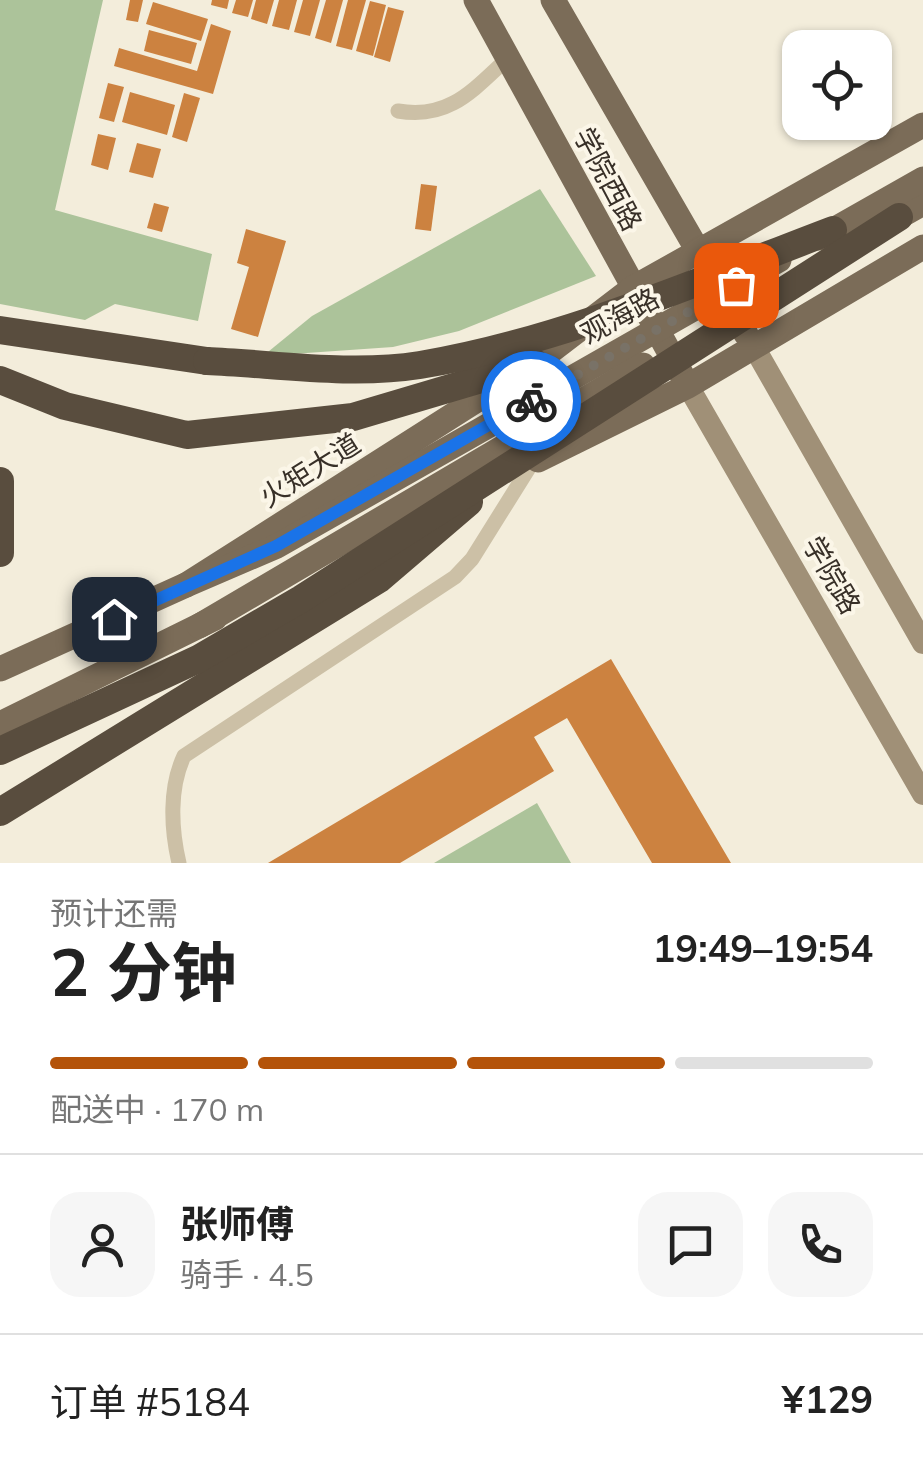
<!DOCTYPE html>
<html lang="zh">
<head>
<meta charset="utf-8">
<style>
	body { margin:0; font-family:Mulish,"Noto Sans SC",sans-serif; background:#f6f6f6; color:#222; height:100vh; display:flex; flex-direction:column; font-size:38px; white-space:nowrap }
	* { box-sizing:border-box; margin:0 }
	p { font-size:32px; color:#767676 }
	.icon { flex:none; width:55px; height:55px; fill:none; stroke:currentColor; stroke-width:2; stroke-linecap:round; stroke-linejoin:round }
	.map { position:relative; height:863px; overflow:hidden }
	.sheet { display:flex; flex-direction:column; background:#fff; flex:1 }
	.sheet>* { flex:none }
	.buttons { position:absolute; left:782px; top:30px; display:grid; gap:20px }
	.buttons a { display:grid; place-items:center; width:110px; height:110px; border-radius:20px; background:#fff; box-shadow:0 2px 8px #0004; font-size:50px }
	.pin { position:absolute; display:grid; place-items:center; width:85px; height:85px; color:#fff; margin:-42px; border-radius:20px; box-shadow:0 5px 15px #0006 }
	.courier { position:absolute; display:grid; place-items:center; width:100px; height:100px; margin:-50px; border:8px solid #1a73e8; border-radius:50%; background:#fff; color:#222; box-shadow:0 2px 12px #0007 }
	.head em { font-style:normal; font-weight:700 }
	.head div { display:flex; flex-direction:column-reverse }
	.head { display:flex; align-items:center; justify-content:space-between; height:170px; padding:0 50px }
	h1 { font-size:65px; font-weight:700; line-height:75px }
	.bar { display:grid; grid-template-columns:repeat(4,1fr); gap:15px 10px; align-content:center; height:120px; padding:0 50px }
	.bar i { height:12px; border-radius:8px; background:#e0e0e0 }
	.bar .active { background:#b45309 }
	.bar p { grid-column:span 4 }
	.line { display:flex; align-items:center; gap:25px; padding:0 50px; border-top:2px solid #e0e0e0 }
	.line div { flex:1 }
	.round { display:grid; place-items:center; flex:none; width:105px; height:105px; border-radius:30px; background:#f6f6f6 }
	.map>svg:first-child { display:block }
	.green { fill:#acc39a }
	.building { fill:#cc8240 }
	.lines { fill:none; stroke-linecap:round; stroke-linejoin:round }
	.minor { stroke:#ccc0a6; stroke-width:15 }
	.secondary { stroke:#a09077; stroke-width:22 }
	.primary { stroke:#7b6c58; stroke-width:25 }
	.motorway { stroke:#594d3e; stroke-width:28 }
	.primary-bridge { stroke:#7b6c58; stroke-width:25 }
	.motorway-bridge { stroke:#594d3e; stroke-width:28 }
	.done { stroke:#797267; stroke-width:10; stroke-dasharray:0 18 }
	.route { stroke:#1a73e8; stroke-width:12 }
	.labels { text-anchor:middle; stroke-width:8; stroke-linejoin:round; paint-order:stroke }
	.street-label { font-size:28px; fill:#383028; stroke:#fbf6e8 }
</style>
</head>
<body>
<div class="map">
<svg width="923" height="863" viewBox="0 0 923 863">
	<rect width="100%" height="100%" fill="#f3eddb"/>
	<g class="green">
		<polygon points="0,0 103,0 55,210 212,254 198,321 115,304 85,320 0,304"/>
		<polygon points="540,189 596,276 459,331 393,347 263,356 312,316"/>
		<polygon points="537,803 571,863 434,863"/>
	</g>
	<g class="building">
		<polygon points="130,0 143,0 138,22 126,20"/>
		<polygon points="212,0 229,0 227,9 211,5"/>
		<polygon points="236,0 253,0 248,17 232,13"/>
		<polygon points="256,0 274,0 267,24 251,19"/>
		<polygon points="279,0 297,0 289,30 272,26"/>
		<polygon points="303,0 320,0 310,36 294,32"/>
		<polygon points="326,0 343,0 331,43 315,38"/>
		<polygon points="348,0 366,0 352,50 336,46"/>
		<polygon points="370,1 386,5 373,56 356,51"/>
		<polygon points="153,2 208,19 201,41 146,24"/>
		<polygon points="388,7 404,11 390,62 374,57"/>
		<polygon points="211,24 231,31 213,94 114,66 119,48 197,71"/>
		<polygon points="149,30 197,43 191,64 144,51"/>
		<polygon points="108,83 124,87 114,122 99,118"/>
		<polygon points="130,92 175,105 167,135 122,122"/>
		<polygon points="184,93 200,98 187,142 172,137"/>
		<polygon points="98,134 116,138 108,170 91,165"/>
		<polygon points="137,143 161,149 153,178 129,172"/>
		<polygon points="421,184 437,186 431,231 415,229"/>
		<polygon points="154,203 169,207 162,232 147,228"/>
		<polygon points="246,229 286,241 258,337 231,329 249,267 237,263"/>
		<polygon points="611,659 731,863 652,863 567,718 534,737 554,771 400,863 268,863"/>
	</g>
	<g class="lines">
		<g class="minor">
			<path d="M 398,111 C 449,120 473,90 508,58"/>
			<path d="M 179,863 C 171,829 169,788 184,756 L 455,577 L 472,559 L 532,463"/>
		</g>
		<g class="secondary">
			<polyline points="754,347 923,643"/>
			<polyline points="688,386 923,794"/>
		</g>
		<g class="primary">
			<polyline points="476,0 683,377"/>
			<polyline points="553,0 746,334"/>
			<polyline points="538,460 688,386 923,247"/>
			<polyline points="0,669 186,585 535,363 633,288 923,125"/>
			<polyline points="0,724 215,618"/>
		</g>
		<g class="motorway">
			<polyline points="0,330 207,361"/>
			<polyline points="0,380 65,406 187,435 353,417 535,363"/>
			<polyline points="0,481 0,553"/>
			<polyline points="0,812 379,579 469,502"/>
		</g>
		<g class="primary-bridge">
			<polyline points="881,227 923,203"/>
			<polyline points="819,238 923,179"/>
			<polyline points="186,585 277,546 779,260"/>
			<polyline points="199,626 643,365"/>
		</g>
		<g class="motorway-bridge">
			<path d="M 207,361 C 276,364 351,376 420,365 C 563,341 698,281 833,230"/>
			<polyline points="0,751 198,659 301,599 899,217"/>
		</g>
	</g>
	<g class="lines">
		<polyline class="done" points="531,401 736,285"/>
		<polyline class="route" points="114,619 276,546 531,401"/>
	</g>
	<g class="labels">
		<g class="street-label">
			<text transform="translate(608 179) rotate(62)" y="10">学院西路</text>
			<text transform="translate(620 316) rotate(-29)" y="10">观海路</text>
			<text transform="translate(310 470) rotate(-32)" y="10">火矩大道</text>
			<text transform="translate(832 575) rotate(60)" y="10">学院路</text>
		</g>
	</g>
</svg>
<div class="buttons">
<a><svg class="icon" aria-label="locate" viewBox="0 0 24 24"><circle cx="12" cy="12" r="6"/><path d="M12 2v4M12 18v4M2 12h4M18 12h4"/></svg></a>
</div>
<div class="pin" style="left:736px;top:285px;background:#ea580c"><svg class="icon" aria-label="bag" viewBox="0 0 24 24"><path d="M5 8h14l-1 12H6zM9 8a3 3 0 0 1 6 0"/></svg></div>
<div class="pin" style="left:114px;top:619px;background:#1f2937"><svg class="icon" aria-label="home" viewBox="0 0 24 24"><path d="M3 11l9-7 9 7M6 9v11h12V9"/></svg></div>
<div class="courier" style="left:531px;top:401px"><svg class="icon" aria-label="bike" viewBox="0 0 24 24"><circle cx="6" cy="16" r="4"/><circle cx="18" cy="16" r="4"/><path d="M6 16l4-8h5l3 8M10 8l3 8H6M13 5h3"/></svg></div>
</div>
<section class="sheet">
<div class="head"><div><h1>2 分钟</h1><p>预计还需</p></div><em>19:49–19:54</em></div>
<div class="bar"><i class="active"></i><i class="active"></i><i class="active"></i><i></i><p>配送中 · 170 m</p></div>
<div class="line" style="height:180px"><a class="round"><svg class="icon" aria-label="person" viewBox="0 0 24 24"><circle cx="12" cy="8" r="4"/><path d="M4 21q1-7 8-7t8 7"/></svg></a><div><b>张师傅</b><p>骑手 · 4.5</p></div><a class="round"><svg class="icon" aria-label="chat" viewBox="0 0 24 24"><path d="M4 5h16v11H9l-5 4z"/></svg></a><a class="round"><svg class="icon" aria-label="phone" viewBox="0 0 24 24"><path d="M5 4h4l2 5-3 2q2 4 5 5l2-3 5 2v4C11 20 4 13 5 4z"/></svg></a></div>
<div class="line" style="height:130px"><div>订单 #5184</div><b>¥129</b></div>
</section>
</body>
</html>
